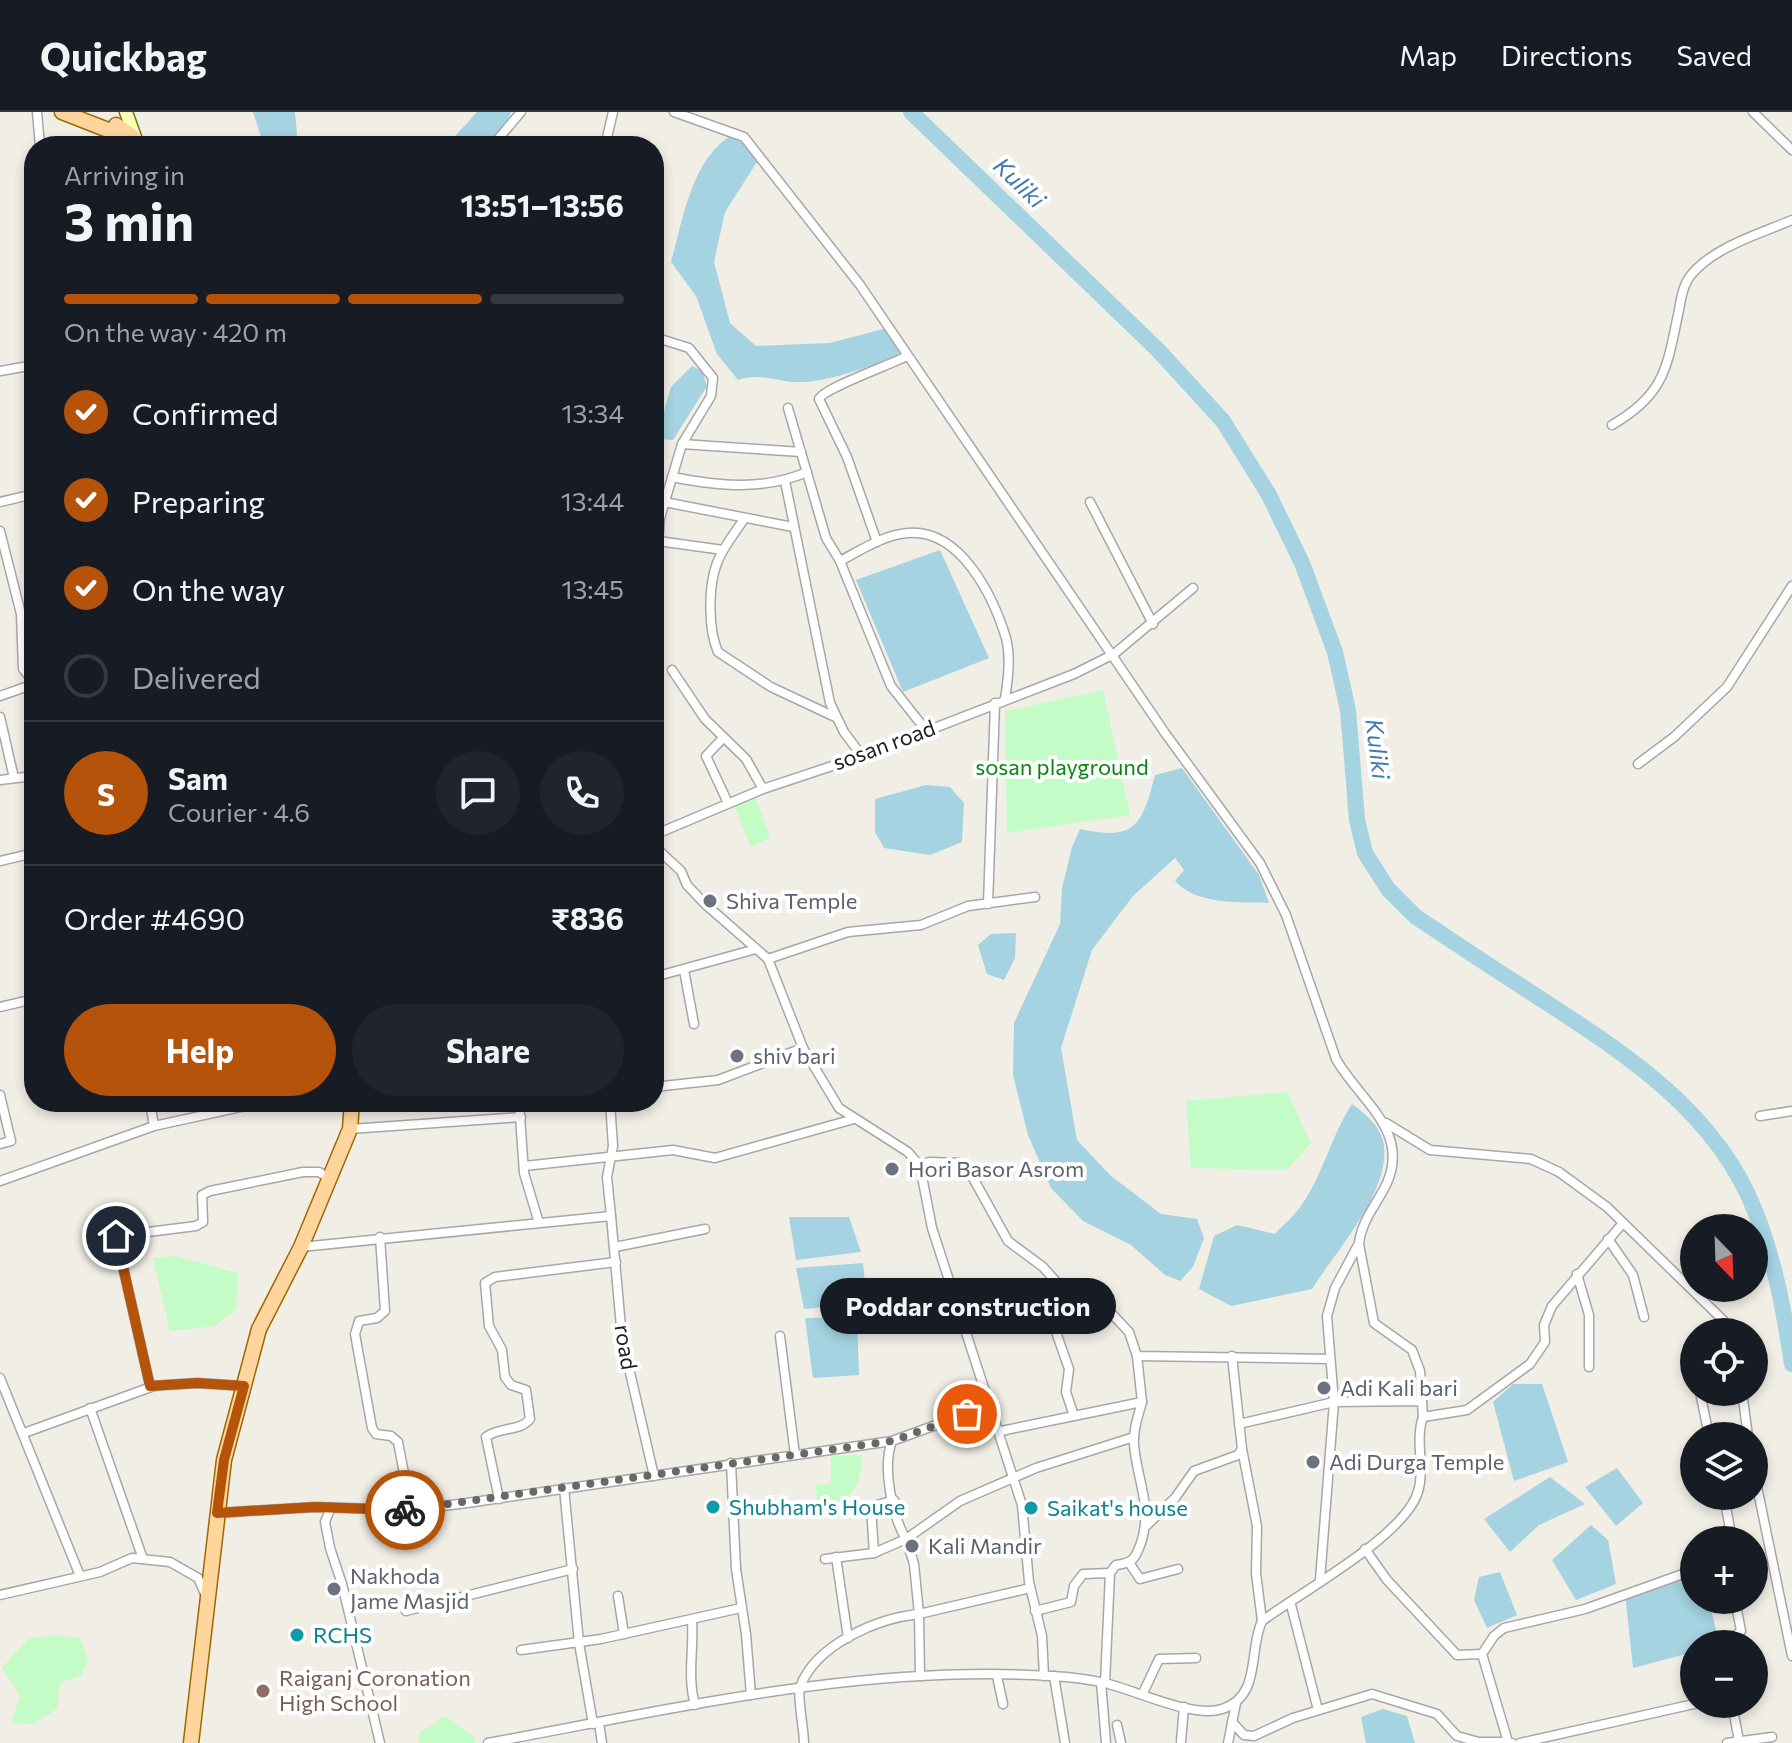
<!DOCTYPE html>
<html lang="en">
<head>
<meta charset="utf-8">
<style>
	body { margin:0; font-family:Commissioner,sans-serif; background:#20242c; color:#f1f3f6; height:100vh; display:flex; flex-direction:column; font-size:30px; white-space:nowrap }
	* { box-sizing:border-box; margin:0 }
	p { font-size:26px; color:#9ea1a6 }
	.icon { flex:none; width:44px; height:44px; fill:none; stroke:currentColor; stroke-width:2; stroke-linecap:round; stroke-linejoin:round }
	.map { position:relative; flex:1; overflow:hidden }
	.sheet { position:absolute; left:24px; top:24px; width:640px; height:976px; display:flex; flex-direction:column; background:#171b24; border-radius:32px; box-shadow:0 4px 12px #0003 }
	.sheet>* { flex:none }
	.needle { width:52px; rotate:157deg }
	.tools { position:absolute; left:1680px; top:1102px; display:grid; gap:16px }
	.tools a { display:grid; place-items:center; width:88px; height:88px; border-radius:50%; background:#171b24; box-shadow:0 4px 12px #0003; font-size:40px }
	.pin { position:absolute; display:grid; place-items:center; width:68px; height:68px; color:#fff; margin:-34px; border:4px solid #fff; border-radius:50%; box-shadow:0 2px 8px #0007 }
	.courier { position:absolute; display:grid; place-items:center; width:80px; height:80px; margin:-40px; border:6px solid #b45309; border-radius:50%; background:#fff; color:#222; box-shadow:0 2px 10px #0007 }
	.bubble { position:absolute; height:56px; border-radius:28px; background:#171b24; box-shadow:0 4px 12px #0003; font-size:26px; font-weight:700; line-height:56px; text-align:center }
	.head em { font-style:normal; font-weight:700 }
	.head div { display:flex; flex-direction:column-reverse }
	.head { display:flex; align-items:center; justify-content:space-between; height:136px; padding:0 40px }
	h1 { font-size:52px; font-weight:700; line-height:60px }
	.bar { display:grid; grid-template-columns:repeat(4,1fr); gap:12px 8px; align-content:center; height:96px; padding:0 40px }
	.bar i { height:10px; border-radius:6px; background:#363941 }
	.bar .current { background:#b45309 }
	.bar p { grid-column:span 4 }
	.line { display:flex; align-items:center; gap:20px; padding:0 40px; border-top:2px solid #363941 }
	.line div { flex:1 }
	.round { display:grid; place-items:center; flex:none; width:84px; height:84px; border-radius:42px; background:#20242c }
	ol { padding:0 40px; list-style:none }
	li { display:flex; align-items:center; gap:24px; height:88px }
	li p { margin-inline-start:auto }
	li .icon { padding:8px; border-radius:50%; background:#b45309; color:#fff; stroke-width:4 }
	li:last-child { color:#9ea1a6 }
	li i { width:44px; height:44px; border:4px solid #363941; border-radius:50% }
	.button { display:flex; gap:16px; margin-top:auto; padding:16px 40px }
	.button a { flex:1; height:92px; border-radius:48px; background:#b45309; color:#fff; font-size:32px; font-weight:700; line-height:92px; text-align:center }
	.button a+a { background:#20242c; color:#f1f3f6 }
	header { display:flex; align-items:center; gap:48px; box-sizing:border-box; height:112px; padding:0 40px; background:#171b24; border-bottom:2px solid #363941 }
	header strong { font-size:38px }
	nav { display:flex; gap:44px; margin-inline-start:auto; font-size:28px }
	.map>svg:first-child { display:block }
	.park { fill:#c3fcc7 }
	.water { fill:#a5d3e1 }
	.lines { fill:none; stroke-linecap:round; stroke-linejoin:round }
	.river { stroke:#a5d3e1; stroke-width:16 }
	.street-casing { stroke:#a7a7a7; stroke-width:11 }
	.secondary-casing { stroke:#717f00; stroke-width:15 }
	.primary-casing { stroke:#9d6900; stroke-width:17 }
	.street { stroke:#fff; stroke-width:8 }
	.secondary { stroke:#f9fdb9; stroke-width:12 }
	.primary { stroke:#ffd59e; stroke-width:14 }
	.done { stroke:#696865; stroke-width:8; stroke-dasharray:0 14.4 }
	.route { stroke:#b45309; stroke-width:10 }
	.worship-dot { fill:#6b7280; stroke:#fff; stroke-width:3 }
	.culture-dot { fill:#0f9aa8; stroke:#fff; stroke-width:3 }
	.education-dot { fill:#8d6e63; stroke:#fff; stroke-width:3 }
	.labels { text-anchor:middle; stroke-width:8; stroke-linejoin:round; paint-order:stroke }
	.street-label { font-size:22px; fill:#202020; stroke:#fff }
	.park-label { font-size:22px; fill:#068611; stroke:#fff }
	.worship-label { font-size:22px; fill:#5b616d; stroke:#fff; text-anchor:start }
	.culture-label { font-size:22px; fill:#0d838f; stroke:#fff; text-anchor:start }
	.education-label { font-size:22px; fill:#785e54; stroke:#fff; text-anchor:start }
	.water-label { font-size:24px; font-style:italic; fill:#4479ae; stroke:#fff }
</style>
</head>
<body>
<header>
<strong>Quickbag</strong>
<nav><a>Map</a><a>Directions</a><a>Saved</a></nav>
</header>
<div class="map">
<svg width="1792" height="1631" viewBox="0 0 1792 1631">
	<rect width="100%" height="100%" fill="#f1eee6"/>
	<g class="park">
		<polygon points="1103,578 1130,703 1007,721 1005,599"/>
		<polygon points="755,684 770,725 751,735 734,694"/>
		<polygon points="1287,980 1311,1031 1287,1058 1191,1056 1186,989"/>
		<polygon points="175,1144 238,1161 236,1197 215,1214 170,1219 153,1146"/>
		<path d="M 862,1343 C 862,1374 850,1393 817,1398 L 816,1373 L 831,1371 L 831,1344 Z"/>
		<polygon points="53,1523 80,1526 88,1546 82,1563 60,1571 57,1597 33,1612 11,1611 20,1584 2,1556 28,1527"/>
		<polygon points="445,1604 474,1625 475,1631 420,1631 418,1622"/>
	</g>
	<g class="water">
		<polygon points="253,0 295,0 298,34 264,34"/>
		<path d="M 477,0 L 511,0 C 497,34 479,34 446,34 Z"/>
		<path d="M 732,23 L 752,39 L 757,50 L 725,100 L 714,150 L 730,211 L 756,234 L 830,231 L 887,216 L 901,241 C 874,254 824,272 793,270 C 772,268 758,261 738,268 L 717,242 L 696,184 L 671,150 C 683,107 692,46 732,23 Z"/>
		<polygon points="692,254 702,259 707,274 673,328 656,327 671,275"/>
		<polygon points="940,438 989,546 903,580 856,468"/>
		<path d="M 1182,656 L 1259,763 L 1269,791 C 1240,790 1196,793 1175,769 L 1184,758 L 1175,746 L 1133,784 L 1092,838 L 1061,936 L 1077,1028 L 1111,1064 L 1161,1102 L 1197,1107 L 1204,1126 L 1193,1155 L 1180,1169 L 1165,1163 L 1131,1133 L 1083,1109 L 1051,1076 L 1028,1023 L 1013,963 L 1014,911 L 1060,812 L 1062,776 L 1072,735 L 1080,717 C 1135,729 1142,714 1155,663 Z"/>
		<polygon points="926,673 950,675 964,691 962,730 930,743 884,736 875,720 875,687"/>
		<polygon points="1016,821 1015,846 1004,868 987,862 978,833 991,822"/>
		<path d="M 1352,992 C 1363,1000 1375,1010 1381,1023 C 1400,1069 1335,1140 1312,1177 L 1231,1194 L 1199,1177 L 1214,1124 L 1237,1113 L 1275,1122 C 1283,1113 1294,1104 1301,1094 C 1323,1063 1331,1024 1352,992 Z"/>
		<polygon points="789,1105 849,1105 861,1140 796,1148"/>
		<polygon points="863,1151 867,1191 804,1197 796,1156"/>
		<polygon points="857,1205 859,1263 813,1266 805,1206"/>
		<polygon points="1513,1272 1542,1272 1568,1350 1514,1369 1493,1290"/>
		<polygon points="1617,1356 1643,1391 1616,1414 1585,1375"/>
		<polygon points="1550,1365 1585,1392 1539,1413 1510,1440 1484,1407"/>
		<polygon points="1591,1413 1608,1428 1616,1472 1576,1488 1552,1448"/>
		<polygon points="1694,1459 1694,1488 1709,1488 1716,1518 1706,1532 1694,1532 1694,1540 1633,1556 1625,1481"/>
		<polygon points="1500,1460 1517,1503 1487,1516 1474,1488 1479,1465"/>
		<polygon points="1383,1597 1407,1604 1415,1631 1366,1631 1361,1605"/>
	</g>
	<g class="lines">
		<path class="river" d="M 911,0 L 1158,238 L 1223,309 L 1269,383 L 1302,451 L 1335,540 L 1348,598 L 1357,708 L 1365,741 L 1388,777 L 1416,805 C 1457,832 1497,859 1538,885 C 1624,941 1716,999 1755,1099 C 1775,1149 1784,1199 1792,1252"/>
		<g class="street-casing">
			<g id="street">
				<polyline points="37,0 40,34"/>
				<path d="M 674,0 L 744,25 L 860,173 L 1165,621 L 1260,751 L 1286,803 L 1336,947 C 1359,988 1410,1018 1387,1071 C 1377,1092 1361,1109 1359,1132 L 1374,1211 L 1412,1238 L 1420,1259 L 1422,1289"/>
				<polyline points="1753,0 1792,38"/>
				<polyline points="492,34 521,0"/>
				<polyline points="605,34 613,0"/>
				<polyline points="654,225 689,236 713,266 711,284 682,332"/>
				<polyline points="0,259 34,253"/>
				<path d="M 788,296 L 826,426 L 840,449 C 861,438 883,423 908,421 C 961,417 993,484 1006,526 C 1011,546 1008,567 1005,587"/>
				<path d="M 1612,313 C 1666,282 1667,254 1679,198 C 1681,186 1683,173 1691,163 C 1714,135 1759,122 1792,108"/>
				<path d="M 672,365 C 718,374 763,379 807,360"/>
				<polyline points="785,369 830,591 844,620 862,644"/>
				<polyline points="654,388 793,415"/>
				<polyline points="0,390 34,382"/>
				<polyline points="1090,390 1153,512"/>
				<path d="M 744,407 C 735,421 723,435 717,451 C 708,475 708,517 718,540 L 771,575 L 835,605"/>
				<polyline points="0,419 21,502 23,557 34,570"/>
				<path d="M 877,430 L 847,345 L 819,287 C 824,276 890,253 907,244"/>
				<polyline points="723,438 658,429 660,406 682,332 801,340"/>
				<polyline points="840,449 891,574 925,617"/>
				<polyline points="672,558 705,607 746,647 763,677"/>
				<polyline points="0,584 34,572"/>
				<polyline points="0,605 14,666"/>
				<polyline points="723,626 706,644 728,691"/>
				<polyline points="1638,652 1674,625 1727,575 1792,474"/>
				<polyline points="0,668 34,664"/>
				<polyline points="654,703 660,720"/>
				<polyline points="654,723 763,677 862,644 1074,562 1114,542 1193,476"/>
				<polyline points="654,734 681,759 687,773 705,792 768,847 803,936 839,996 908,1040 920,1054 932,1116 1022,1393 1029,1470 1042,1524 1044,1564"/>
				<polyline points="0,749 34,741"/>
				<polyline points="988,792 995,591"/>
				<polyline points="768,847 848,820 921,813 968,794 1035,785"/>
				<polyline points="684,858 694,912"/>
				<polyline points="654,865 756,837"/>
				<polyline points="0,895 34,887"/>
				<polyline points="654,975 718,968 803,936"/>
				<polyline points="0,983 11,1029 0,1032"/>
				<polyline points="150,990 154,1014"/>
				<polyline points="519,990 524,1061 539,1111"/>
				<polyline points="610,990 613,1034 607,1065 611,1104"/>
				<polyline points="1760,1004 1792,999"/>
				<polyline points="1386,1011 1430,1038 1531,1047 1559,1060 1607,1095 1723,1208 1730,1220"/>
				<polyline points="350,1017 521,1005"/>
				<polyline points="524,1054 673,1038 715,1046 854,1007"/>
				<polyline points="920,1054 929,1050 959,1051 973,1066 1008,1129 1043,1155 1076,1192 1112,1202 1129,1220 1137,1244 1330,1247"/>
				<polyline points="0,1069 154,1014 264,990"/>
				<polyline points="380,1125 385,1199 377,1206 359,1209 355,1222 372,1316 376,1322 391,1324 398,1330 411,1398"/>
				<polyline points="1608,1127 1633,1163 1644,1205"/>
				<polyline points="301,1135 611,1104 622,1226 654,1364"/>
				<polyline points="615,1135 705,1117"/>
				<polyline points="1577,1162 1589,1203 1589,1255"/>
				<polyline points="780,1224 795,1343"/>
				<polyline points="1693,1260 1694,1262"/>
				<polyline points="0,1266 80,1464"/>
				<polyline points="244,1274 197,1271 150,1274 116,1124 196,1114 203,1110 202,1083 210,1079 303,1060 319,1060 329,1066"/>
				<polyline points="1700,1280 1709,1324"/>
				<polyline points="1742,1280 1748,1324"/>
				<polyline points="90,1296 143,1447"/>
				<polyline points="1074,1304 1066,1280 1069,1257 1057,1223 1064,1206 1076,1192"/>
				<polyline points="1239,1312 1334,1290 1422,1289 1423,1305"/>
				<polyline points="1001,1319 1142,1290 1137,1244"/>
				<polyline points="24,1321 154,1274"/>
				<path d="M 892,1329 C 882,1355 892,1404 906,1427 L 960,1389 L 1036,1356 L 1134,1325"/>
				<polyline points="1242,1337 1257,1414 1256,1461 1262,1509"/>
				<polyline points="731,1351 736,1457 746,1522 751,1583"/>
				<polyline points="1754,1360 1792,1544"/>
				<polyline points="564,1376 579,1531 593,1612"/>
				<polyline points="1724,1384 1732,1428"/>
				<path d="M 499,1387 L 486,1325 C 500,1314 520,1320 530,1307 L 526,1278 L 511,1273 L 505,1265 L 502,1238 L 489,1214 L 485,1171 L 495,1165 L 616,1150"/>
				<polyline points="331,1395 325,1410 330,1436 342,1472 380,1631"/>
				<polyline points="217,1401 315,1395 411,1398 467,1391 892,1329 991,1293"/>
				<polyline points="1147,1413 1175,1386 1194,1359 1238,1343 1242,1337 1232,1244"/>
				<polyline points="1365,1437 1387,1468 1457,1543 1482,1542 1508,1630 1512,1631"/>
				<polyline points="836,1445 848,1526"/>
				<polyline points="825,1447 874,1441"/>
				<polyline points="1130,1452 1140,1467 1178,1457"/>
				<path d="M 1110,1461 L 1116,1453 C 1133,1451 1135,1447 1141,1431 C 1153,1395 1137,1368 1134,1333 C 1133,1318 1138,1304 1142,1290"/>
				<polyline points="1320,1468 1334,1290 1327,1204 1335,1176 1358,1133"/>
				<polyline points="0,1483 100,1460 132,1446 170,1450 198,1466 206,1484"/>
				<polyline points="618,1484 624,1522"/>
				<polyline points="1291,1493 1318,1598"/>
				<polyline points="406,1499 573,1457"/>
				<polyline points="1035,1499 1071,1490 1074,1474 1083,1462 1110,1461 1105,1571"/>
				<path d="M 692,1508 C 694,1538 687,1564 695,1593"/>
				<polyline points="1724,1532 1741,1519 1735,1488"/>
				<polyline points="521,1538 601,1527 741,1496"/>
				<polyline points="1482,1542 1494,1524 1504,1516 1585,1497 1694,1458"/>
				<polyline points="920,1564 919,1502 1030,1476"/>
				<polyline points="997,1564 1003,1592"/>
				<polyline points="1054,1564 1065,1631"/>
				<polyline points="1101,1570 1106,1631"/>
				<polyline points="1143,1581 1159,1547 1196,1546"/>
				<polyline points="1732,1592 1739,1629"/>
				<polyline points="1232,1610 1244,1623 1254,1624 1293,1606 1372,1582 1437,1602 1457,1624 1479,1630 1508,1630"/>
				<polyline points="599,1611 602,1631"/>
				<polyline points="1117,1613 1121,1631"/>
				<polyline points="1181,1629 1184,1595"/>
				<path d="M 488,1631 C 673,1597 862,1552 1051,1564 C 1069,1565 1088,1567 1105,1571 C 1135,1578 1194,1607 1222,1597 C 1262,1584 1248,1539 1262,1509 C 1300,1481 1397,1428 1416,1385 C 1427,1360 1414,1330 1423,1305 L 1467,1298 L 1530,1252 L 1545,1230 L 1544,1213 L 1552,1194 L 1623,1111"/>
				<path d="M 804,1631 C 804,1617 797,1585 800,1575 C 816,1532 878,1506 919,1502 L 914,1452 L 906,1427 L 874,1441 L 871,1395 L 894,1388"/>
				<polyline points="1228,1631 1236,1591"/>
				<polyline points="1520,1631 1694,1592"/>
				<polyline points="1727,1631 1772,1625"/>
			</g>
		</g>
		<g class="secondary-casing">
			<polyline id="secondary" points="126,0 136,28"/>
		</g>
		<g class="primary-casing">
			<g id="primary">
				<polyline points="62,0 108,18 127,34"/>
				<polyline points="116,13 132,24 139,34"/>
				<polyline points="191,1631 224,1348 259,1217 301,1135 350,1017 352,990"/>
			</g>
		</g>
		<use href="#street" class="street"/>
		<use href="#secondary" class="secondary"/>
		<use href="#primary" class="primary"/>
	</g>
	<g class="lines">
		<polyline class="done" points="405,1398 892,1329 967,1302"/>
		<polyline class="route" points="116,1124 150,1274 197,1271 244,1274 224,1348 217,1401 315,1395 405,1398"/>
	</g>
	<g class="worship-dot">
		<circle cx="710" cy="789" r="8"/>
		<circle cx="737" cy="944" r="8"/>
		<circle cx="892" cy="1057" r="8"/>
		<circle cx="1324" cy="1276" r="8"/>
		<circle cx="1313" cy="1350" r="8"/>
		<circle cx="912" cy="1434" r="8"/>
		<circle cx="334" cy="1477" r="8"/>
	</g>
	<g class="culture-dot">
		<circle cx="713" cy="1395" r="8"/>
		<circle cx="1031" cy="1396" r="8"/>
		<circle cx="297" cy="1523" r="8"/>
	</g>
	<circle class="education-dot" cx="263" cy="1579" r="8"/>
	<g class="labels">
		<g class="street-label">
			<text transform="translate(884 633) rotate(-20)" y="8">sosan road</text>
			<text transform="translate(626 1235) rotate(81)" y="8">road</text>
		</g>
		<g class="park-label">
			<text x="1062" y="663">sosan playground</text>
		</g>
		<g class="worship-label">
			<text x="726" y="797">Shiva Temple</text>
			<text x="753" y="952">shiv bari</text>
			<text x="908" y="1065">Hori Basor Asrom</text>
			<text x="1340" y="1284">Adi Kali bari</text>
			<text x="1329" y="1358">Adi Durga Temple</text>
			<text x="928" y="1442">Kali Mandir</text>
			<text x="350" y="1472">Nakhoda<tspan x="350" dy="25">Jame Masjid</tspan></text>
		</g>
		<g class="culture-label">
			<text x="729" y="1403">Shubham's House</text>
			<text x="1047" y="1404">Saikat's house</text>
			<text x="313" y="1531">RCHS</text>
		</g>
		<g class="education-label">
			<text x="279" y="1574">Raiganj Coronation<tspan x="279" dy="25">High School</tspan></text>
		</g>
		<g class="water-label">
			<text transform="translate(1019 71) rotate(44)" y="8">Kuliki</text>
			<text transform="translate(1377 637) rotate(83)" y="8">Kuliki</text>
		</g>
	</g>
</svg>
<div class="tools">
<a><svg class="needle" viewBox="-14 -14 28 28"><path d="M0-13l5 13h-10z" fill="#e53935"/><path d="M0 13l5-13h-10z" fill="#9ea1a6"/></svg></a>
<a><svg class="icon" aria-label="locate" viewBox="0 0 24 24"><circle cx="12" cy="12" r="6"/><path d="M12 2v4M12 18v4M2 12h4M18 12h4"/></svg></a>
<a><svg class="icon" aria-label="layers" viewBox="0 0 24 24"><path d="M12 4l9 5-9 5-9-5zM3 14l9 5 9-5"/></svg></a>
<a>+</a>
<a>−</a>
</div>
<div class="pin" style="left:967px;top:1302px;background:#ea580c"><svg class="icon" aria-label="bag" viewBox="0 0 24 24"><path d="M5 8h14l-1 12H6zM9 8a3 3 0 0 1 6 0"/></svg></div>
<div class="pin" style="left:116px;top:1124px;background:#1f2937"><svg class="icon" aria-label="home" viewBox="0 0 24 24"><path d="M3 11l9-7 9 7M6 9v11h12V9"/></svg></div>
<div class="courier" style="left:405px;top:1398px"><svg class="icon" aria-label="bike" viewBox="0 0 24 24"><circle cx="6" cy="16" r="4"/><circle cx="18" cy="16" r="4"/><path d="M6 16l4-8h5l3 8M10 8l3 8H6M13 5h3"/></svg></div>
<div class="bubble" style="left:820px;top:1166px;width:296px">Poddar construction</div>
<section class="sheet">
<div class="head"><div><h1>3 min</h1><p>Arriving in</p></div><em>13:51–13:56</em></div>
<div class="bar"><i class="current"></i><i class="current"></i><i class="current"></i><i></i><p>On the way · 420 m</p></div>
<ol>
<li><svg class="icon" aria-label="check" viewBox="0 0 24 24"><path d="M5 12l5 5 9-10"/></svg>Confirmed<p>13:34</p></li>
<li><svg class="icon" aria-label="check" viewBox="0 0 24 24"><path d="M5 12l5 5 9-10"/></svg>Preparing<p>13:44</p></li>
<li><svg class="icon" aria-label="check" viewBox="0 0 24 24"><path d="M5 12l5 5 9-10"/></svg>On the way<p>13:45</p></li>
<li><i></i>Delivered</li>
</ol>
<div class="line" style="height:144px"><b class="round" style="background:#b45309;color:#fff">S</b><div><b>Sam</b><p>Courier · 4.6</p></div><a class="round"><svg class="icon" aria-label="chat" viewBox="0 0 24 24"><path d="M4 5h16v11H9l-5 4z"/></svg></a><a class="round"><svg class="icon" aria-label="phone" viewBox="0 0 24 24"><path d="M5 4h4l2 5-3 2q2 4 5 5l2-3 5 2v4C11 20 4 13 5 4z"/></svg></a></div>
<div class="line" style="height:104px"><div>Order #4690</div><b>₹836</b></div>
<div class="button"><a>Help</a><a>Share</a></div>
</section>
</div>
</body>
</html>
